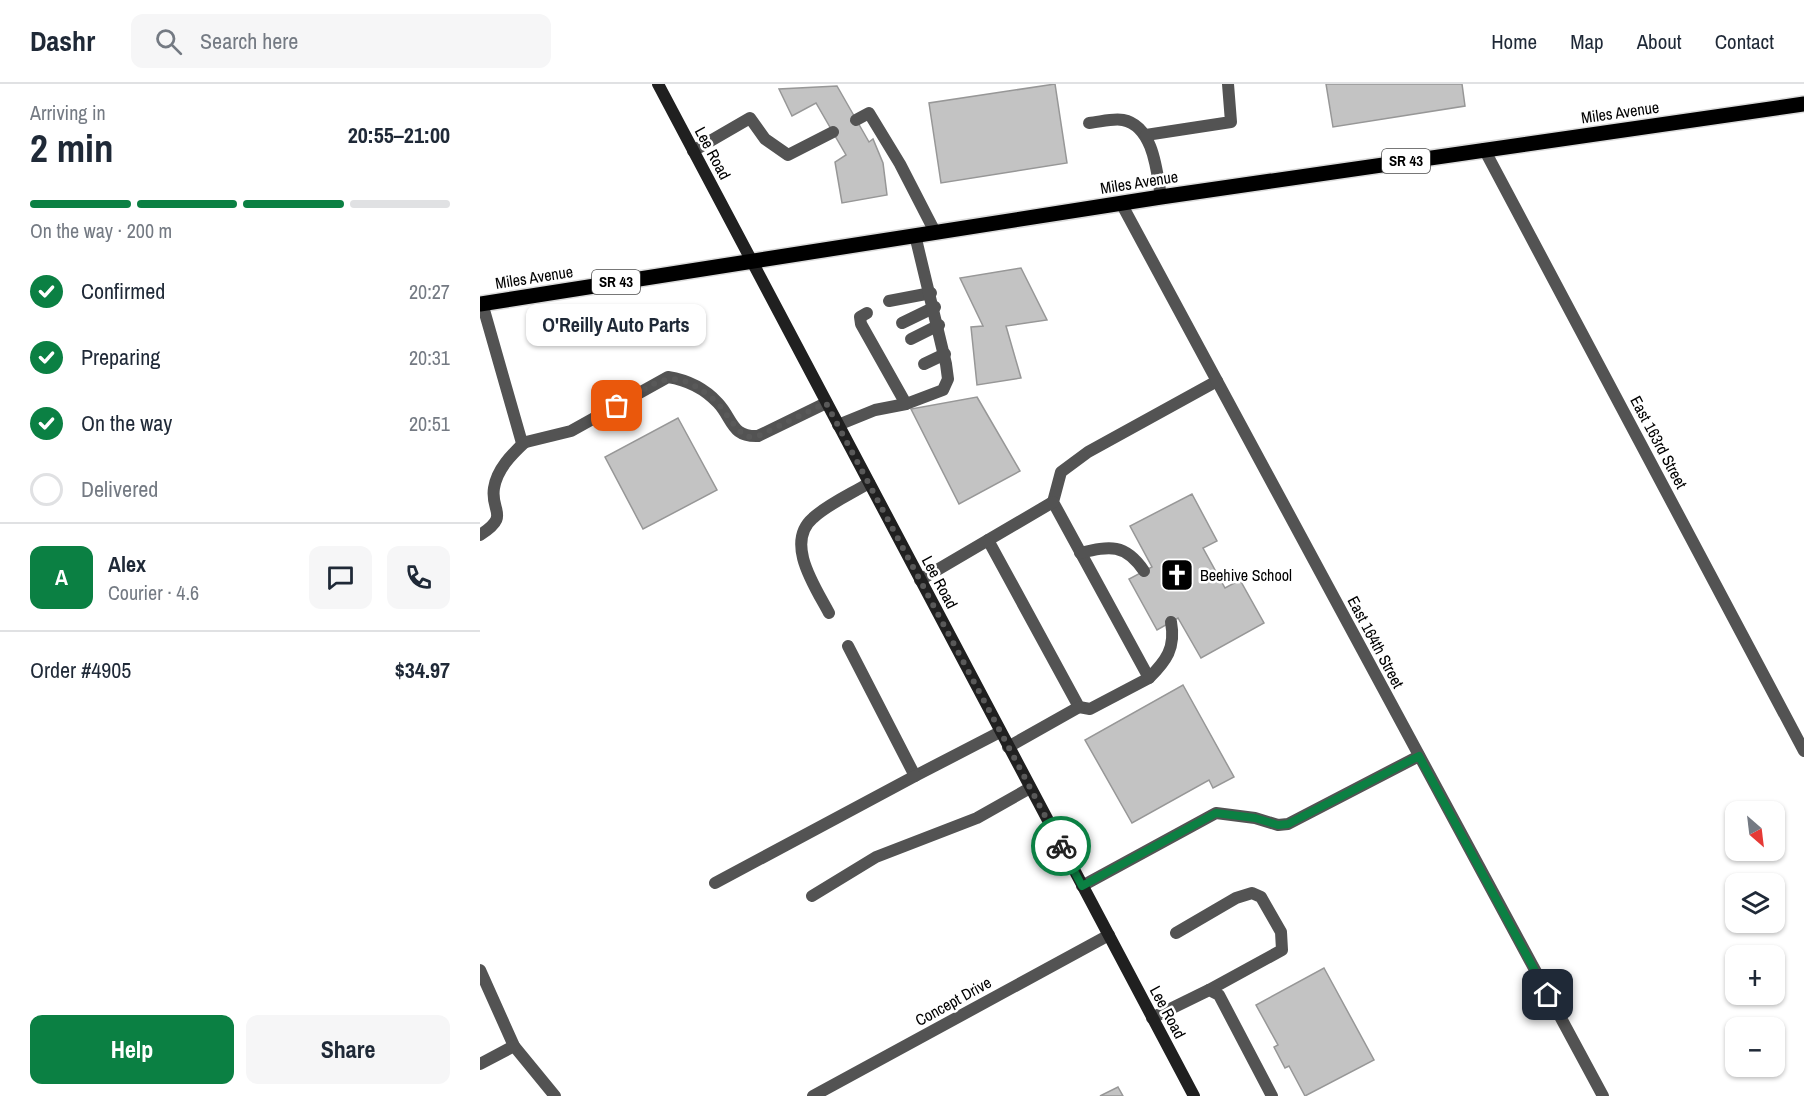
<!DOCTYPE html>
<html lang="en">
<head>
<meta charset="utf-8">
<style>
	body { margin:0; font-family:"Archivo Narrow",sans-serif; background:#f6f6f7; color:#1f2937; height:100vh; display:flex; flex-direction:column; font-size:22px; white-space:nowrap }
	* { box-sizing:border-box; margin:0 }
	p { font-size:20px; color:#747a83 }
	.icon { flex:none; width:33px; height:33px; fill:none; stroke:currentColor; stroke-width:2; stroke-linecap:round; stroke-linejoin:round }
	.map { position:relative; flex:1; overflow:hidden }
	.panel { display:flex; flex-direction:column; background:#fff; width:480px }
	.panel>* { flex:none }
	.needle { width:39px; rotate:152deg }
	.controls { position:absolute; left:1245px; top:717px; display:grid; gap:12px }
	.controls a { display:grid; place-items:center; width:60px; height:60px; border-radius:12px; background:#fff; box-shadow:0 2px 4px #0004; font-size:30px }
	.pin { position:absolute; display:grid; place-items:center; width:51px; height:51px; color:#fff; margin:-26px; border-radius:12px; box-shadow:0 3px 9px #0006 }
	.courier { position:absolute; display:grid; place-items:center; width:60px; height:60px; margin:-30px; border:4px solid #0b8043; border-radius:50%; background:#fff; color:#222; box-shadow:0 2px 8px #0007 }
	.bubble { position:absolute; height:42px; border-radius:12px; background:#fff; box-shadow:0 2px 4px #0004; font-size:20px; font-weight:800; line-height:42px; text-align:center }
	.summary em { font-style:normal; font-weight:800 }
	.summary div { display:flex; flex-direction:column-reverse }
	.summary { display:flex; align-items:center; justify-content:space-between; height:102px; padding:0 30px }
	h1 { font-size:39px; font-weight:800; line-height:45px }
	.bar { display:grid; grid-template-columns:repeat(4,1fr); gap:9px 6px; align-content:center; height:72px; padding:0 30px }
	.bar i { height:8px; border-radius:4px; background:#e0e1e3 }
	.bar .on { background:#0b8043 }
	.bar p { grid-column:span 4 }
	.line { display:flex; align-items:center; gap:15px; padding:0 30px; border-top:2px solid #e0e1e3 }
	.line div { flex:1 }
	.round { display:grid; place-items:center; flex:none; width:63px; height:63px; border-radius:12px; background:#f6f6f7 }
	ol { padding:0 30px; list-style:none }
	li { display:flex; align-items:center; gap:18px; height:66px }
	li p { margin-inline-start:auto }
	li .icon { padding:6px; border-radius:50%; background:#0b8043; color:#fff; stroke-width:4 }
	li:last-child { color:#747a83 }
	li i { width:33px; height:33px; border:3px solid #e0e1e3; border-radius:50% }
	.action { display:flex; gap:12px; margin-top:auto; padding:12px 30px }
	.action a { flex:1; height:69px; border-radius:12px; background:#0b8043; color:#fff; font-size:24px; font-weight:800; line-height:69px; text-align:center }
	.action a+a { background:#f6f6f7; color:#1f2937 }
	header { display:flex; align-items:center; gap:36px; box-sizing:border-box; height:84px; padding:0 30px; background:#fff; border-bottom:2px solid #e0e1e3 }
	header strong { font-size:28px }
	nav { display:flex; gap:33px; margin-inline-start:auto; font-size:21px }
	.search { width:420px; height:54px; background:#f6f6f7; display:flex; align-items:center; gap:15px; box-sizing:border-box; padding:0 21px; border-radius:12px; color:#747a83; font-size:22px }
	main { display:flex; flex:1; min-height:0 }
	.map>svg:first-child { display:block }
	.building { fill:#c3c3c3; stroke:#979797; stroke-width:1.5 }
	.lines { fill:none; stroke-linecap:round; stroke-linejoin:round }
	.primary-casing { stroke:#dbdbdb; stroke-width:18 }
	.lane { stroke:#535353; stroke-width:12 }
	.street { stroke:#535353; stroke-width:12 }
	.secondary { stroke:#202020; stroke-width:12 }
	.primary { stroke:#000; stroke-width:15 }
	.done { stroke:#595959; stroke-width:6; stroke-dasharray:0 10.8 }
	.route { stroke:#0b8043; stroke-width:8 }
	.labels { text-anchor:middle; stroke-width:5; stroke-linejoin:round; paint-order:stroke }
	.shield { fill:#fff; stroke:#4c4c4c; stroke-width:1.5 }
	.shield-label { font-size:15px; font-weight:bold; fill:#000 }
	.street-label { font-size:16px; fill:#000; stroke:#fff }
	.poi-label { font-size:16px; fill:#000; stroke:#fff; text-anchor:start }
</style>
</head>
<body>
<header>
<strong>Dashr</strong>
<div class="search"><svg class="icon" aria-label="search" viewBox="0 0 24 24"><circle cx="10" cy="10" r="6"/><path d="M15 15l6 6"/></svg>Search here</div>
<nav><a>Home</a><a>Map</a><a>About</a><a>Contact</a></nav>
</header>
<main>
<section class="panel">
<div class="summary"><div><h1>2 min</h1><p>Arriving in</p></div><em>20:55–21:00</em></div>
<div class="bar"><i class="on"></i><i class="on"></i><i class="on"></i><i></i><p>On the way · 200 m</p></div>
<ol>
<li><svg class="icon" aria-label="check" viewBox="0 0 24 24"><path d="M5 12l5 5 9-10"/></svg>Confirmed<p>20:27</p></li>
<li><svg class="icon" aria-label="check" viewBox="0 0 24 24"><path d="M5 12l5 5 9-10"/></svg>Preparing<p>20:31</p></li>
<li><svg class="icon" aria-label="check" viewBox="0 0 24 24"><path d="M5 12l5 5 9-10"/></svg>On the way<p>20:51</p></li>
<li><i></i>Delivered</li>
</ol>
<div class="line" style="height:108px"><b class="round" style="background:#0b8043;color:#fff">A</b><div><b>Alex</b><p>Courier · 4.6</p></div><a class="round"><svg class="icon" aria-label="chat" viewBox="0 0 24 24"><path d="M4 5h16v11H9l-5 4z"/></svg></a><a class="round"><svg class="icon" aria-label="phone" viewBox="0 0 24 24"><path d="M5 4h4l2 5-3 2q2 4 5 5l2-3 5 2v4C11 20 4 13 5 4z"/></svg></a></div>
<div class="line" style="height:78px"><div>Order #4905</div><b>$34.97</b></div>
<div class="action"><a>Help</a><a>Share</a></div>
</section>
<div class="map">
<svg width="1324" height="1012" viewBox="0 0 1324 1012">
	<rect width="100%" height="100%" fill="#fff"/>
	<g class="building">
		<polygon points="575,0 587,79 461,99 449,19"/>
		<polygon points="846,0 982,0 985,22 853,43"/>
		<polygon points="357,2 389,58 393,55 403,79 407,111 362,119 355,78 366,71 336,19 312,32 299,5"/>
		<polygon points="541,184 567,236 526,242 541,294 497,301 491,243 503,242 480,194"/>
		<polygon points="497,313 540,387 479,420 431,325"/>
		<polygon points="198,334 237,406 163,445 125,373"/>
		<polygon points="712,410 737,457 723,464 745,504 760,496 784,539 721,574 698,534 677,546 649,495 672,483 650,442"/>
		<polygon points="703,601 754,693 733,704 729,696 652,739 605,656"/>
		<polygon points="844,884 894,976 825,1012 809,982 805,984 794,963 798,961 776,921"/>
		<polygon points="638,1003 643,1012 620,1012"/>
	</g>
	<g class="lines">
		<g class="primary-casing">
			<polyline id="primary" points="0,220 681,113 1324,20"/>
		</g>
		<g class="lane">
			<polyline points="376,36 389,29 420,80 455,148"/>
			<path d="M 609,39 C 620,38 633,34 643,36 C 674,42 677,89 681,113"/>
			<polyline points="666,51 751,38 748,0"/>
			<polyline points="213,67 270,34 285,55 308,71 353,48"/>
			<polyline points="409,217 451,209"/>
			<path d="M 2,219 L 42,359 L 91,347 L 188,293 C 207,296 225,305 238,319 C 253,335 251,353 278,352 L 346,319"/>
			<polyline points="387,229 380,233 381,240 426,320"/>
			<polyline points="422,239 455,223"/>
			<polyline points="431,255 459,241"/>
			<polyline points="444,280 465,270"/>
			<polyline points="358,341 395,326 426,320 463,306 468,295 466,280 435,151"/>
			<path d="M 0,451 C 31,431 10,428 14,404 C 17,385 32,370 45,358"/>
			<polyline points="508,456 599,623 610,625 669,594 573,418 581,388 608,368 737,297"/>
			<path d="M 600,469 C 630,462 645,459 664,487"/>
			<polyline points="440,496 573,418"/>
			<path d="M 349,529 C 336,504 304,459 333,434 C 348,420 371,410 389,399"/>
			<polyline points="368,562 435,692 520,648"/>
			<path d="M 669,594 C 686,577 696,564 691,538"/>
			<polyline points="528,663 599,623"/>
			<polyline points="235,799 435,692"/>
			<polyline points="602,802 736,729 775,734 798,741 808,740 939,672"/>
			<polyline points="332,812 396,773 497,734 550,704"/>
			<polyline points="696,849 756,814 772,809 781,813 801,848 802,866 729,906"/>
			<polyline points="672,934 729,906 739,911 792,1012"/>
		</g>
		<g class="street">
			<polyline points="1004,65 1324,667"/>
			<polyline points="641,119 1123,1012"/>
			<polyline points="0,886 34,962 75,1012"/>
			<polyline points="0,980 34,962"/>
			<polyline points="333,1012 629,851"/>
		</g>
		<polyline class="secondary" points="178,0 714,1012"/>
		<use href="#primary" class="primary"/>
	</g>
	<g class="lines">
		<path class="done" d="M 137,322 C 168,305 187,281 221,306 C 227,310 234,315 239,321 C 249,333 254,343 266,353 L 278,352 L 346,319 L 581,762"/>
		<polyline class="route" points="581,762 602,802 736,729 775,734 798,741 808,740 939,672 1068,911"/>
	</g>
	<defs>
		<g id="church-square" transform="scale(1.725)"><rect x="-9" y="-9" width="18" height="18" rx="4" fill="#000" stroke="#fff"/><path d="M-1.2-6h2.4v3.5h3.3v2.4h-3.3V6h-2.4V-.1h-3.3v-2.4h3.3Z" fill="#fff"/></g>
	</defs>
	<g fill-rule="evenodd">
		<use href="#church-square" x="697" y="491"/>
	</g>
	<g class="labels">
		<g class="shield">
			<rect x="902" y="65" width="48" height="24" rx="4.5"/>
			<rect x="112" y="186" width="48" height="24" rx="4.5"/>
		</g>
		<g class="shield-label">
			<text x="926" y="82">SR 43</text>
			<text x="136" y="203">SR 43</text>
		</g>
		<g class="street-label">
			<text transform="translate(1140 28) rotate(-8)" y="6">Miles Avenue</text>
			<text transform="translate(233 69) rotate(62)" y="6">Lee Road</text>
			<text transform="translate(659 98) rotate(-9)" y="6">Miles Avenue</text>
			<text transform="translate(54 193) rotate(-9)" y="6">Miles Avenue</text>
			<text transform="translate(1179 358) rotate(62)" y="6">East 163rd Street</text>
			<text transform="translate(460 498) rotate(62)" y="6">Lee Road</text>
			<text transform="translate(896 558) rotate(62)" y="6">East 164th Street</text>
			<text transform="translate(473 917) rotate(-29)" y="6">Concept Drive</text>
			<text transform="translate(688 928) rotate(62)" y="6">Lee Road</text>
		</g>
		<g class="poi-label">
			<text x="720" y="497">Beehive School</text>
		</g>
	</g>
</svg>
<div class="controls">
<a><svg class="needle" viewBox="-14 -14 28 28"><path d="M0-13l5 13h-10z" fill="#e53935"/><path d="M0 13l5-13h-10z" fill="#747a83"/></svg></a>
<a><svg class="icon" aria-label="layers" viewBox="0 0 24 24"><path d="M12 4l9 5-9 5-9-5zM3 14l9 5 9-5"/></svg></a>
<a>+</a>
<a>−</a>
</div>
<div class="pin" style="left:137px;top:322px;background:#ea580c"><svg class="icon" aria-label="bag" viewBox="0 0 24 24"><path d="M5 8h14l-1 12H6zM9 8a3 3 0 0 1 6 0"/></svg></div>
<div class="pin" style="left:1068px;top:911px;background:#1f2937"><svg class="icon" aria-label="home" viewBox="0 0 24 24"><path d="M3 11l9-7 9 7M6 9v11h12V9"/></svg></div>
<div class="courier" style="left:581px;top:762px"><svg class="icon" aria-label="bike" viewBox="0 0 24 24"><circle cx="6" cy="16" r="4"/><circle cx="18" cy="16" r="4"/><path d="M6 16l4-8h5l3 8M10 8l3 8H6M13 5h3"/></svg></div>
<div class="bubble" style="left:46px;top:220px;width:180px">O'Reilly Auto Parts</div>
</div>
</main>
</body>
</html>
